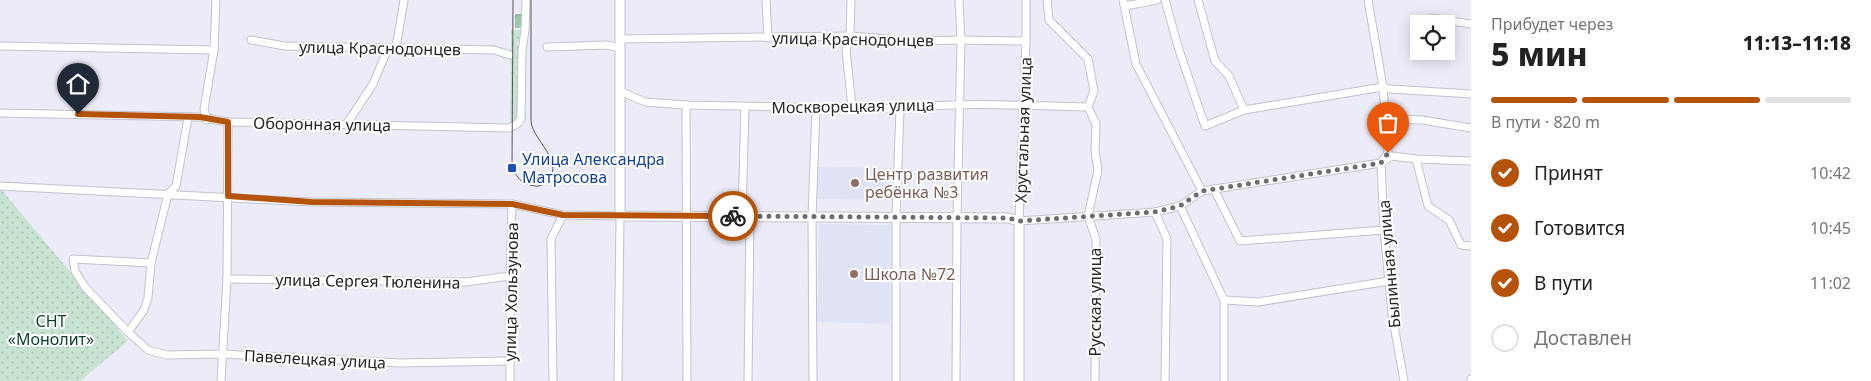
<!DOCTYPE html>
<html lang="ru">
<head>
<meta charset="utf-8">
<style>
	body { margin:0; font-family:"Noto Sans",sans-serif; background:#f2f2f2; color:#222; height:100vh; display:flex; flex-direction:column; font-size:19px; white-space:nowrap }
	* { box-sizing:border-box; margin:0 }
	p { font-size:16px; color:#767676 }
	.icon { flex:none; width:28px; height:28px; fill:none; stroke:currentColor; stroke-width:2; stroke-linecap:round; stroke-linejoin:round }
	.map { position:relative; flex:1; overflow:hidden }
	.drawer { display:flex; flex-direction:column; background:#fff; width:400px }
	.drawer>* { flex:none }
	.buttons { position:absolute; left:1410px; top:15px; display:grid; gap:10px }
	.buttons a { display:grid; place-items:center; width:45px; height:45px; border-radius:0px; background:#fff; box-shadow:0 2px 12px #0003; font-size:25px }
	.pin { position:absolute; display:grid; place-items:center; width:42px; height:42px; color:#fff; margin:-51px -21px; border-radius:50% 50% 50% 0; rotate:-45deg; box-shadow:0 0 5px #0007 }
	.pin .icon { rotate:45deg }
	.courier { position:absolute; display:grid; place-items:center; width:50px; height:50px; margin:-25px; border:4px solid #b45309; border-radius:50%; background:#fff; color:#222; box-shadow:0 1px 6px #0007 }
	.summary em { font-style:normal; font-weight:800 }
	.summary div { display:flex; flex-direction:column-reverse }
	.summary { display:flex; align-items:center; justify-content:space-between; height:85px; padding:0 20px }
	h1 { font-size:32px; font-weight:800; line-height:38px }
	.bar { display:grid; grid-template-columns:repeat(4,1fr); gap:8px 5px; align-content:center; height:60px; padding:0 20px }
	.bar i { height:6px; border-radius:4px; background:#e0e0e0 }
	.bar .active { background:#b45309 }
	.bar p { grid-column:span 4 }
	ol { padding:0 20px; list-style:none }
	li { display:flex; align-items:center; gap:15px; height:55px }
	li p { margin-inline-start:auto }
	li .icon { padding:5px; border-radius:50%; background:#b45309; color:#fff; stroke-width:4 }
	li:last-child { color:#767676 }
	li i { width:28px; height:28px; border:2px solid #e0e0e0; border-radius:50% }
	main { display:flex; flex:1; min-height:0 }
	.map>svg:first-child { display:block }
	.built { fill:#e0e2f5 }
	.grass { fill:url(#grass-dots) }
	.forest { fill:url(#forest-crowns) }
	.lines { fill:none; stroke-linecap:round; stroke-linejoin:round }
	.minor-casing { stroke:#c1c3cd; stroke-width:9 }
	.tertiary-casing { stroke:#c1c3cd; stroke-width:11 }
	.minor { stroke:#fff; stroke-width:7 }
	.tertiary { stroke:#fff; stroke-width:9 }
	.tram { stroke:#57575d; stroke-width:1 }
	.done { stroke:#6c6c72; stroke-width:5; stroke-dasharray:0 9 }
	.route { stroke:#b45309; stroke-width:6 }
	.transit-dot { fill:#1a4fb4; stroke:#fff; stroke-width:2 }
	.education-dot { fill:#8d6e63; stroke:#fff; stroke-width:2 }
	.labels { text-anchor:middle; stroke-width:4; stroke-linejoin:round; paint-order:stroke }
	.street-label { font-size:16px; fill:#27272b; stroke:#fff }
	.transit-label { font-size:16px; fill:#164399; stroke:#fff; text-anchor:start }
	.education-label { font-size:16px; fill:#785e54; stroke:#fff; text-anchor:start }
	.park-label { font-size:16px; fill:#0c3f26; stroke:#fff }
</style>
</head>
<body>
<main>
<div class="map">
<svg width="1471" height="381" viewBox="0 0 1471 381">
	<defs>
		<pattern id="grass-dots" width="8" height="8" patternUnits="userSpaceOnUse" patternTransform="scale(1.25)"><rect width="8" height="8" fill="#c8e3d1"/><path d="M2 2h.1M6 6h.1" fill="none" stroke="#acc3b4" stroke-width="1.8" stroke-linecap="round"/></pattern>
		<pattern id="forest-crowns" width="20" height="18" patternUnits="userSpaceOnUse" patternTransform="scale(1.25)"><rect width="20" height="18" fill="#9fc8ae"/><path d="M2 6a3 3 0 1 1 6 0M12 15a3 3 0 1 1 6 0" fill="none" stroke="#89ac96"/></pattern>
	</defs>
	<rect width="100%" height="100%" fill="#ebecf7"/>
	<g class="built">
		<polygon points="817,167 892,168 892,200 817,199"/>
		<polygon points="819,224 891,225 890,324 817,322"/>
	</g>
	<g class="grass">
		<polygon points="511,30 521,30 519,42 516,42 519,48 519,119 515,122 510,124"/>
		<polygon points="0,188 128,341 80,381 0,381"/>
	</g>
	<polygon class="forest" points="515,14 522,14 521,27 519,28 515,28"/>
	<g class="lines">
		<g class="minor-casing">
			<g id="minor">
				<polyline points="766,0 768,37"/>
				<polyline points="851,0 850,36 846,50 852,107"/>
				<polyline points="1026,0 1026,41 1019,221 1155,212 1180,206 1202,191 1381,163 1392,156 1416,159 1471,161"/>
				<polyline points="1047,0 1049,20 1088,59 1094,91 1088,107"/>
				<polyline points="1123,0 1136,64 1202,191"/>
				<polyline points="1165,0 1179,50 1205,126 1244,110 1383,87 1390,89 1471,94"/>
				<polyline points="1198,0 1215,61 1229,76 1244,110"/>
				<polyline points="1368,0 1383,87 1388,153 1381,163 1384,230 1392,314 1404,381"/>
				<polyline points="1125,6 1157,0"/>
				<polyline points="1431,18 1471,24"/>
				<polyline points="620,39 850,36 911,41 961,40 1026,41"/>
				<polyline points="251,40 285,46 494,50 510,55"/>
				<polyline points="0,46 214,50"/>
				<polyline points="547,47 607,45 620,48"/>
				<path d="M 620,91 L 645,102 L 686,105 L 900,109 C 962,101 1025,106 1088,107"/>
				<polyline points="686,105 687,381"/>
				<polyline points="1088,107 1096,124 1095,151 1098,170 1088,216 1096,239 1095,381"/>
				<polyline points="0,113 200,117 228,122 509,128 517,124 521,119 522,51 525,30 526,0"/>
				<polyline points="1386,119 1422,120 1471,128"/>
				<polyline points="207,120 204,109 214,50 216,0"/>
				<polyline points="346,125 373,84 386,53 396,48 404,0"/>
				<polyline points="1416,159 1428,206 1449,220 1461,245 1471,246"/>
				<polyline points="0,186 312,202 512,204 563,215 620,216 618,381"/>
				<polyline points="1214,189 1240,241 1384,230"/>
				<polyline points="1180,206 1224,300 1224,381"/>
				<polyline points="1155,212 1167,239 1165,381"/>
				<polyline points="742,216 745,107"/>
				<polyline points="151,263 73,259 75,271 85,287 128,332 148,350 167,355 223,354 400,363 510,361"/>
				<polyline points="227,279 466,282 509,276"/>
				<polyline points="1224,300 1258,302 1389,281"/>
				<polyline points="128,332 144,310 148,298 151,263 168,194 176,186 188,118"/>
				<polyline points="221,381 227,279 228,122"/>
				<path d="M 510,381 C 510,322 510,263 512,204"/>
				<polyline points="553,381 551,239 563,215"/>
				<polyline points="748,381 750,217"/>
				<polyline points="813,381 812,217 816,108"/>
				<polyline points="896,381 896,217 900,109"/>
				<polyline points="956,381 957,218 961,40 959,0"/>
				<polyline points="1471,381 1471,379"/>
			</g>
		</g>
		<g class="tertiary-casing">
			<polyline id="tertiary" points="620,0 620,216 1008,218 1019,221 1019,381"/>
		</g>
		<use href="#minor" class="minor"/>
		<use href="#tertiary" class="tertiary"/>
		<path class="tram" d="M 513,0 L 512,168 C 516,175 519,181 527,184 C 534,186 539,188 545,183 C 568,164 534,142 531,122 L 531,0"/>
	</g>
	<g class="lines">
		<polyline class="done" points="733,216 1008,218 1019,221 1154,212 1180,206 1202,191 1381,163 1388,153"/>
		<polyline class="route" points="78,114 200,117 228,122 228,196 312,202 512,204 563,215 733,216"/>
	</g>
	<rect class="transit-dot" x="507" y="163" width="10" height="10" rx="2.5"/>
	<g class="education-dot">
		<circle cx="855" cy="183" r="5"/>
		<circle cx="854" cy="274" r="5"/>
	</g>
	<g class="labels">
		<g class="street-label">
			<text transform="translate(853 39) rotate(1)" y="6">улица Краснодонцев</text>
			<text transform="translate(380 48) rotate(1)" y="6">улица Краснодонцев</text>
			<text transform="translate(853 106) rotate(-1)" y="6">Москворецкая улица</text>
			<text transform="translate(322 124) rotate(1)" y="6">Оборонная улица</text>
			<text transform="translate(1023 130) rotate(-88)" y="6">Хрустальная улица</text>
			<text transform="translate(1389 264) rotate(-95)" y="6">Былинная улица</text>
			<text transform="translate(368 281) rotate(1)" y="6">улица Сергея Тюленина</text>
			<text transform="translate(511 292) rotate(-89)" y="6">улица Хользунова</text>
			<text transform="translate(1095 302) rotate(-90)" y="6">Русская улица</text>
			<text transform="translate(315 359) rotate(3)" y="6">Павелецкая улица</text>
		</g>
		<g class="transit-label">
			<text x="522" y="165">Улица Александра<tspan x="522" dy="18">Матросова</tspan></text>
		</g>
		<g class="education-label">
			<text x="865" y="180">Центр развития<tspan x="865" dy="18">ребёнка №3</tspan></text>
			<text x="864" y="280">Школа №72</text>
		</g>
		<g class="park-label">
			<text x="51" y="327">СНТ<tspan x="51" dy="18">«Монолит»</tspan></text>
		</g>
	</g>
</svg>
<div class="buttons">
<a><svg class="icon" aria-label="locate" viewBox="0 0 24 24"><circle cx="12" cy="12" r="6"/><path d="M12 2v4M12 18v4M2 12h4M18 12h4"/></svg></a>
</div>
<div class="pin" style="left:1388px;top:153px;background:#ea580c"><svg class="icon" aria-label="bag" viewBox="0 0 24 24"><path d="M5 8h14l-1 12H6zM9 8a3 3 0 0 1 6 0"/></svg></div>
<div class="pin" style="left:78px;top:114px;background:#1f2937"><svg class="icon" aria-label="home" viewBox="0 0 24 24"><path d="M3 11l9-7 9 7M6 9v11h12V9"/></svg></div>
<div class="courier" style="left:733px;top:216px"><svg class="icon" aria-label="bike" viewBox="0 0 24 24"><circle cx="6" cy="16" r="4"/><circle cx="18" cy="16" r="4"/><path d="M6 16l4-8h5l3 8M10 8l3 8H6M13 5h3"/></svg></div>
</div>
<section class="drawer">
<div class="summary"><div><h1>5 мин</h1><p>Прибудет через</p></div><em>11:13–11:18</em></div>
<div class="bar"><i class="active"></i><i class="active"></i><i class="active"></i><i></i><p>В пути · 820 m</p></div>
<ol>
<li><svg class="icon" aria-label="check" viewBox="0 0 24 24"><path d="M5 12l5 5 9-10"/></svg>Принят<p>10:42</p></li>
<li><svg class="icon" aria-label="check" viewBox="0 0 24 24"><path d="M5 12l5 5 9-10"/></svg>Готовится<p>10:45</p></li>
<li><svg class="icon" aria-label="check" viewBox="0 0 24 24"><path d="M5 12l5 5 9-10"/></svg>В пути<p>11:02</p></li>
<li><i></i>Доставлен</li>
</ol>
</section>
</main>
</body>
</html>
